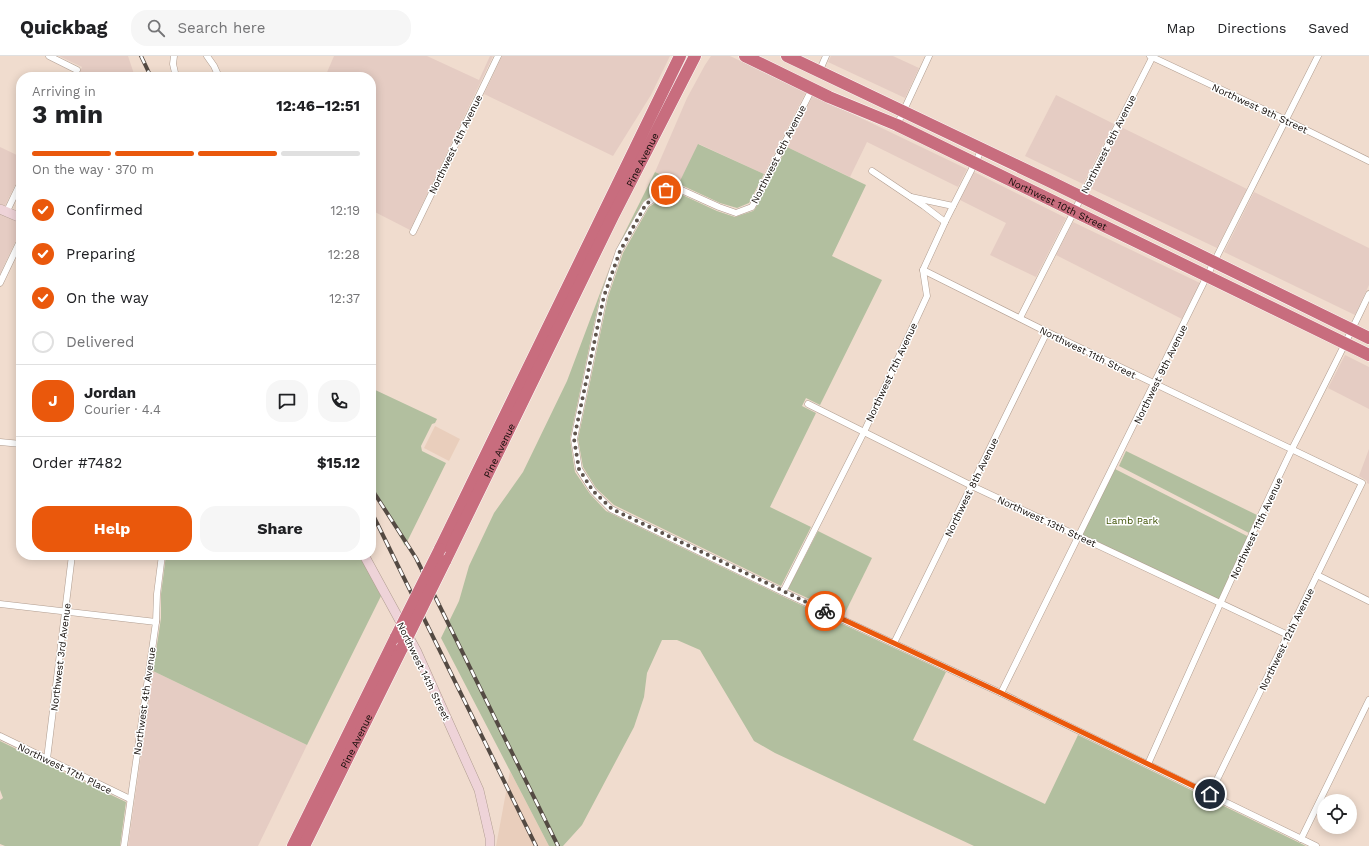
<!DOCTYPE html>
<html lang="en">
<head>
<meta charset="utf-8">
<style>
	body { margin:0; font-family:"Work Sans",sans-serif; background:#f6f6f6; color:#202124; height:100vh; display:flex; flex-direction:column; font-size:15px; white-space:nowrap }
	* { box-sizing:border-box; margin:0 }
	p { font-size:13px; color:#757577 }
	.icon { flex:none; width:22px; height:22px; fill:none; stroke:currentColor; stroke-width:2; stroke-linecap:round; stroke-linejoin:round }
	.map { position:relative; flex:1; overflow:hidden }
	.side { position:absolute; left:16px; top:16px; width:360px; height:488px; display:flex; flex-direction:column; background:#fff; border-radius:16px; box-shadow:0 2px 10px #0003 }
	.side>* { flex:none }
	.buttons { position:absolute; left:1317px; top:738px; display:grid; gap:8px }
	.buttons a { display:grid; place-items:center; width:40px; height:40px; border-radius:50%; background:#fff; box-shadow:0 2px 10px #0003; font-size:20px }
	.pin { position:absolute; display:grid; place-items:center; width:34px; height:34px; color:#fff; margin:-17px; border:2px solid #fff; border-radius:50%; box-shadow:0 1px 4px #0007 }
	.courier { position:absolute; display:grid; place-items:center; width:40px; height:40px; margin:-20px; border:3px solid #ea580c; border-radius:50%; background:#fff; color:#222; box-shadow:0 1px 5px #0007 }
	.overview em { font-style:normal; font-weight:700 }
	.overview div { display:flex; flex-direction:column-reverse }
	.overview { display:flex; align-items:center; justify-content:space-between; height:68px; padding:0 16px }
	h1 { font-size:26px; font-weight:700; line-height:30px }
	.bar { display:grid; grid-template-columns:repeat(4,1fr); gap:6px 4px; align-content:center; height:48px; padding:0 16px }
	.bar i { height:5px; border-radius:3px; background:#e0e0e0 }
	.bar .current { background:#ea580c }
	.bar p { grid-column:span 4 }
	.line { display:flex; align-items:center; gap:10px; padding:0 16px; border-top:1px solid #e0e0e0 }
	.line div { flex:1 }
	.round { display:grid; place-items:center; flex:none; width:42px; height:42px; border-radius:16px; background:#f6f6f6 }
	ol { padding:0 16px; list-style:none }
	li { display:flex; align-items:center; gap:12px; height:44px }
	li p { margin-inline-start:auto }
	li .icon { padding:4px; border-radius:50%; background:#ea580c; color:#fff; stroke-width:4 }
	li:last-child { color:#757577 }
	li i { width:22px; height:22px; border:2px solid #e0e0e0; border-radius:50% }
	.cta { display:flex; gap:8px; margin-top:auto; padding:8px 16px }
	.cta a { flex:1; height:46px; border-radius:16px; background:#ea580c; color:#fff; font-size:16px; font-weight:700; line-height:46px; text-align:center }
	.cta a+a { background:#f6f6f6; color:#202124 }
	header { display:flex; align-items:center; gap:24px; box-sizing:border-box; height:56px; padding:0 20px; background:#fff; border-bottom:1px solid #e0e0e0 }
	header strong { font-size:19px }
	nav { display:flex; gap:22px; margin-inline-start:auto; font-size:14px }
	.search { width:280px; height:36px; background:#f6f6f6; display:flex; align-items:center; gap:10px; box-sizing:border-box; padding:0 14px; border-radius:16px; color:#757577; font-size:15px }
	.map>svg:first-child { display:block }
	.commercial { fill:#e5ccc3 }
	.built { fill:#e9cebc }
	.green { fill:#b2bf9f }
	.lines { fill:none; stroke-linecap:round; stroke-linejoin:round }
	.street-casing { stroke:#b09d90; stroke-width:7 }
	.secondary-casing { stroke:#b09d90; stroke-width:10 }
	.highway-casing { stroke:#fff; stroke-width:13 }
	.street { stroke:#fff; stroke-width:6 }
	.secondary { stroke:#eed3d8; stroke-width:9 }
	.highway { stroke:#c86d7e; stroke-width:12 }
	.rail-casing { stroke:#544a43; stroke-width:4 }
	.rail { stroke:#fff; stroke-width:2.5; stroke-dasharray:8; stroke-linecap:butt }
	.highway-bridge-casing { stroke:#fff; stroke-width:13; stroke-linecap:butt }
	.highway-bridge { stroke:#c86d7e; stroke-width:12 }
	.done { stroke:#5f544d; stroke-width:4; stroke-dasharray:0 7.2 }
	.route { stroke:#ea580c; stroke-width:5 }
	.labels { text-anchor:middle; stroke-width:3; stroke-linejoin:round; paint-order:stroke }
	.street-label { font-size:10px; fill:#110b07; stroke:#fff }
	.park-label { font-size:10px; fill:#3b4f01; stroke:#fff }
</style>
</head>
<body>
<header>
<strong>Quickbag</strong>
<div class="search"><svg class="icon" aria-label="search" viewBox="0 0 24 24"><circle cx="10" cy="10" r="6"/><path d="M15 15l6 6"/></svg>Search here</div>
<nav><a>Map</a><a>Directions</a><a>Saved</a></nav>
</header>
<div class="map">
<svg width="1369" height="790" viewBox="0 0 1369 790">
	<rect width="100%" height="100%" fill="#f0dcce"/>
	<g class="commercial">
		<polygon points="59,0 128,0 135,21 77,21 82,11"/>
		<polygon points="334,0 427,0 479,24 490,0 493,0 410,174 371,154 371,21 325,21"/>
		<polygon points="502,0 670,0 651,39 613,100 484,38"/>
		<polygon points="711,0 730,0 806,36 764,118 699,88 679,127 655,116 687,42 705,9"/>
		<polygon points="831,0 893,0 919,12 905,42 828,6"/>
		<polygon points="813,39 967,113 958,131 867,86 850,121 787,91"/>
		<polygon points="1056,39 1114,68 1083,128 1025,100"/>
		<polygon points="1121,71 1247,133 1217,192 1090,132"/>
		<polygon points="0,91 21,101 21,117 5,150 0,148"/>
		<polygon points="974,116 1066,162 1036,221 990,199 1006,167 960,144"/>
		<polygon points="1254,136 1369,192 1369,229 1355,259 1224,196"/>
		<polygon points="0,157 21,167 21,174 0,218"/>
		<polygon points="1073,166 1200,227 1182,263 1056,199"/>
		<polygon points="1345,299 1369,311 1369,353 1328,332"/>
		<polygon points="1369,393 1369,428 1367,427 1367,425 1359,420"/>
		<polygon points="153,615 307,689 258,790 128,790"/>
	</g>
	<g class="built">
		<polygon points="435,370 460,383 449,405 424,392"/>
		<polygon points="510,715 549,790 496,790"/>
	</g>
	<g class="green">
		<polygon points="698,88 764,118 749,147 737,152 720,147 679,128 664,131 643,146 617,192 655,116 679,127"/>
		<polygon points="787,91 866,129 832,200 882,224 820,349 806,342 802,350 816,357 770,451 811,471 781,530 614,449 596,432 583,411 578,383 608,241 623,197 649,151 667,139 676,136 717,155 735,161 753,155 755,153"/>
		<polygon points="611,208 600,240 570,383 575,416 590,438 606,455 784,541 946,616 913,684 1045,748 1078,679 1306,790 974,790 775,697 754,685 700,594 677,584 662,584 647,617 644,641 634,671 582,769 563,790 549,790 441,582 459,545 469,510 494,457 523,416 567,325"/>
		<polygon points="371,332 437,363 435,367 432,368 421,390 422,395 446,407 405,490 371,428"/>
		<polygon points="1126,395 1257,459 1249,477 1119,410"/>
		<polygon points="1113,412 1251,482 1221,547 1080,481"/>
		<polygon points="818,475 872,502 844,559 788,533"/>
		<polygon points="166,499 360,499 381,540 307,689 153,615 161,562 161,538"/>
		<polygon points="0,685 43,706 43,708 46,708 126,746 120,790 5,790 0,788 0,744 3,742 0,734"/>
	</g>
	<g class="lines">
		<g class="street-casing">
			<g id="street">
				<polyline points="49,0 77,14"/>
				<polyline points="174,0 173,8 176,21"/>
				<polyline points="207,0 214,10 219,21"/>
				<polyline points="1150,0 1286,64 1369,105"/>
				<polyline points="819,16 826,0"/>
				<polyline points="812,33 752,151 736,157 719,151 677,132 666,134 646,148 619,195 604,240 574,383 579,413 593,435 611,453 783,536 1001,637 1316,790"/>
				<polyline points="897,69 929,0"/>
				<polyline points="872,115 924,150 945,166"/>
				<polyline points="911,141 953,150"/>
				<polyline points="7,155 19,130"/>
				<polyline points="413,176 498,0"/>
				<polyline points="923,214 1047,276 1362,427 1210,738"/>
				<polyline points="0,227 21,183"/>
				<polyline points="1020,262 1153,0"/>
				<polyline points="808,348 972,430 1288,579"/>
				<polyline points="0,386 21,388"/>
				<polyline points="1317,519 1369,545"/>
				<polyline points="783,536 864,376 927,240 923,214 945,166 982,93"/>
				<polyline points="0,548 156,566"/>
				<polyline points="894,587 1047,276"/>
				<polyline points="1001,637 1207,220 1318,0"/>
				<polyline points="0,680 130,743"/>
				<polyline points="47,703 72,499"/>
				<path d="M 1148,708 C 1195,603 1242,497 1292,393 C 1318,342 1344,291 1369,238"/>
				<polyline points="1301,783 1369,644"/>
				<polyline points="124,790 156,566 157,538 162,499"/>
			</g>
		</g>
		<g class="secondary-casing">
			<g id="secondary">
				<polyline points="0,153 21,162"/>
				<polyline points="364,499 417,596 479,734 490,782 490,790"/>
			</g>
		</g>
		<g class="highway-casing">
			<g id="highway">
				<path id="s1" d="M 745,0 L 829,41 L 897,69 L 1369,299"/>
				<polyline points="787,0 1049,125 1369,282"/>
				<polyline points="440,493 680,0"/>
				<path id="s2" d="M 445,505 L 613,160 L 695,0"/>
				<polyline points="293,790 396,581"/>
				<path id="s3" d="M 304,790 L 402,592"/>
			</g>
		</g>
		<use href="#street" class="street"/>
		<use href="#secondary" class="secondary"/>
		<use href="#highway" class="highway"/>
		<g class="rail-casing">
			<g id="rail">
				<polyline points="141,0 151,21"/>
				<polyline points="371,432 416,502 558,790"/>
				<polyline points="371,455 536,790"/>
			</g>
		</g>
		<use href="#rail" class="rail"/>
		<g class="highway-bridge-casing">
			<g id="highway-bridge">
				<polyline points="396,581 440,493"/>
				<polyline points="402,592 445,505"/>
			</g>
		</g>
		<use href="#highway-bridge" class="highway-bridge"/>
	</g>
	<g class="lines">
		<polyline class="done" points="666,134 646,148 620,195 604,240 574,383 579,413 593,435 612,453 825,555"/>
		<polyline class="route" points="825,555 1001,637 1210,738"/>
	</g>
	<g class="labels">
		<g class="street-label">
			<text transform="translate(1260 52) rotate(25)" y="4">Northwest 9th Street</text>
			<text transform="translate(455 88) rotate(-64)" y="4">Northwest 4th Avenue</text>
			<text transform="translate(1108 88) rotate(-63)" y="4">Northwest 8th Avenue</text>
			<text transform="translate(778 98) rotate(-63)" y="4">Northwest 6th Avenue</text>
			<text dy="4" stroke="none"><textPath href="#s2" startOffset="447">Pine Avenue</textPath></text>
			<text dy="4" stroke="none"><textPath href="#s1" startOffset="346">Northwest 10th Street</textPath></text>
			<text transform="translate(1088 296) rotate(26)" y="4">Northwest 11th Street</text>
			<text transform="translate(891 316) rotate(-65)" y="4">Northwest 7th Avenue</text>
			<text transform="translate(1160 318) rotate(-64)" y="4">Northwest 9th Avenue</text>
			<text dy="4" stroke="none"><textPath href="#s2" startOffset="123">Pine Avenue</textPath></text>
			<text transform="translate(971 431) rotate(-64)" y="4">Northwest 8th Avenue</text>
			<text transform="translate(1047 465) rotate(25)" y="4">Northwest 13th Street</text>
			<text transform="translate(1256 472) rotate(-65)" y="4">Northwest 11th Avenue</text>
			<text transform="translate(1286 583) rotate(-64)" y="4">Northwest 12th Avenue</text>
			<text transform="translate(60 601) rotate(-83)" y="4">Northwest 3rd Avenue</text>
			<text transform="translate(424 615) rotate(64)" y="4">Northwest 14th Street</text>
			<text transform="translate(144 645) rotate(-82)" y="4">Northwest 4th Avenue</text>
			<text dy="4" stroke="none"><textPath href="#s3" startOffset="117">Pine Avenue</textPath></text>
			<text transform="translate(65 712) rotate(26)" y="4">Northwest 17th Place</text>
		</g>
		<g class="park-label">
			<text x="1132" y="468">Lamb Park</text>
		</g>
	</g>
</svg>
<div class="buttons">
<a><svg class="icon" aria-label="locate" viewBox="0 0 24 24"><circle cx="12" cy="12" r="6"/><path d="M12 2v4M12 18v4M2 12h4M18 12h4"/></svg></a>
</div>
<div class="pin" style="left:666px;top:134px;background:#ea580c"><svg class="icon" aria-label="bag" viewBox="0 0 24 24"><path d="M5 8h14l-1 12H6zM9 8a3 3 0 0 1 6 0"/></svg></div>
<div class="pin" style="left:1210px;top:738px;background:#1f2937"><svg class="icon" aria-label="home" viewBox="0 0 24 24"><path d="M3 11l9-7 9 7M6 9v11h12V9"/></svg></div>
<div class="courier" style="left:825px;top:555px"><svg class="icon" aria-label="bike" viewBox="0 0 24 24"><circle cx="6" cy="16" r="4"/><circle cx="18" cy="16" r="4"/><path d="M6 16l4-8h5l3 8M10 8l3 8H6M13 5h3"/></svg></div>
<section class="side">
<div class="overview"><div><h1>3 min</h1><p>Arriving in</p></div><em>12:46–12:51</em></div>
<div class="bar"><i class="current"></i><i class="current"></i><i class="current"></i><i></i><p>On the way · 370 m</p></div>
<ol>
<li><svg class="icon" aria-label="check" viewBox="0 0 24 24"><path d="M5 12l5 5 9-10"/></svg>Confirmed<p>12:19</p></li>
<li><svg class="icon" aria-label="check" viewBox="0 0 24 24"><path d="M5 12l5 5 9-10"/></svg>Preparing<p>12:28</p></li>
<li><svg class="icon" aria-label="check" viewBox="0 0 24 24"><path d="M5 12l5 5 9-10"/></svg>On the way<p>12:37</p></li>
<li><i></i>Delivered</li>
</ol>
<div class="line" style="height:72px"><b class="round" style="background:#ea580c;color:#fff">J</b><div><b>Jordan</b><p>Courier · 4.4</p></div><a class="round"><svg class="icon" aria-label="chat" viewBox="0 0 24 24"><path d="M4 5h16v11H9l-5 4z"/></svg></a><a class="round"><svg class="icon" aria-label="phone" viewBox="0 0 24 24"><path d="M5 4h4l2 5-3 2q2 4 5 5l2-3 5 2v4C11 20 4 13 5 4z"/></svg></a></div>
<div class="line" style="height:52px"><div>Order #7482</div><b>$15.12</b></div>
<div class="cta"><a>Help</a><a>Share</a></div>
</section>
</div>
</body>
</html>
